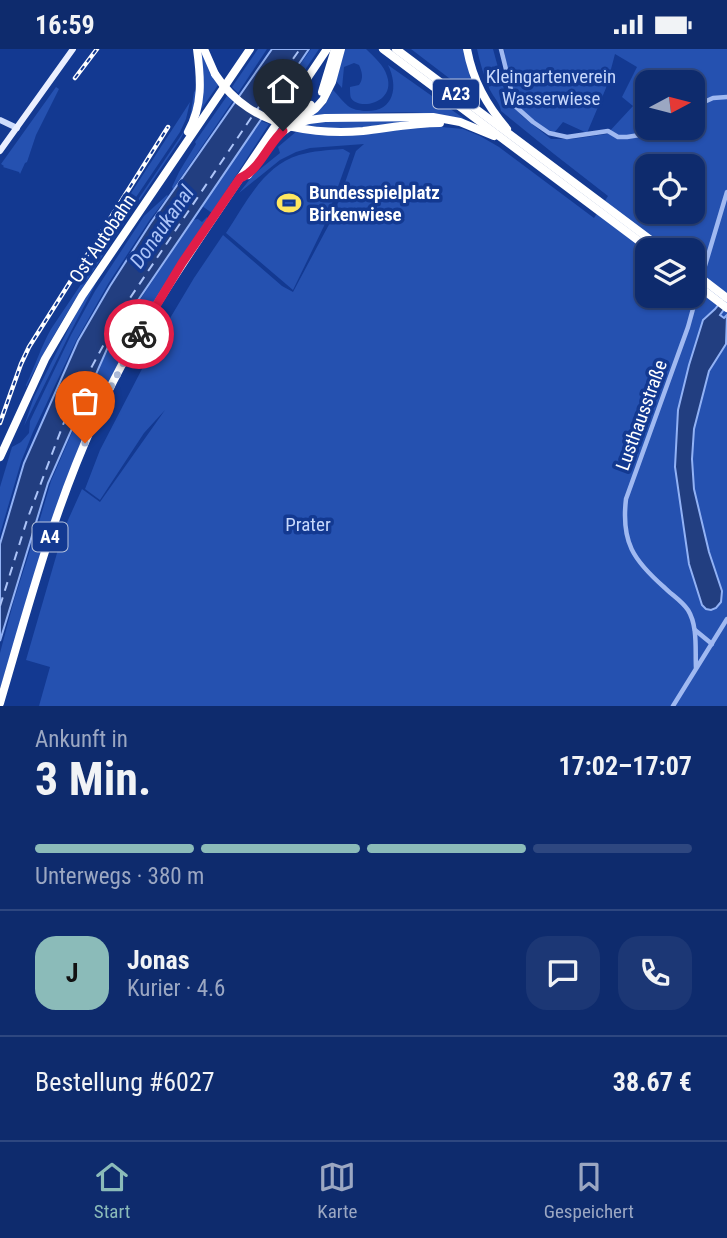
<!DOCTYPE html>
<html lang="de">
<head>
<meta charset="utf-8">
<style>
	body { margin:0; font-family:"Roboto Condensed",sans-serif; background:#1c3775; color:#f1f3f6; height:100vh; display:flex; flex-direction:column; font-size:26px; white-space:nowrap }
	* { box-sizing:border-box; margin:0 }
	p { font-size:23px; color:#9ba7c2 }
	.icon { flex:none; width:38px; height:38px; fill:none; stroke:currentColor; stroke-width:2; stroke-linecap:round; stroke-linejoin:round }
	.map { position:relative; height:657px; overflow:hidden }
	.drawer { display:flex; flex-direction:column; background:#0e2b6d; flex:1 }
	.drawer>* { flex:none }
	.needle { width:46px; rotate:83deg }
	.tools { position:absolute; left:635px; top:21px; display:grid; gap:14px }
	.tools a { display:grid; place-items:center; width:70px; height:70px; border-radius:14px; background:#0e2b6d; box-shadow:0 2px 5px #0004,0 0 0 2px #2e4780; font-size:35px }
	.pin { position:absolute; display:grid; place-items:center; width:60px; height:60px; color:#fff; margin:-72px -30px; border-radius:50% 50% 50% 0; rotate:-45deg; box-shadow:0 0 7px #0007 }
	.pin .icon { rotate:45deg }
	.courier { position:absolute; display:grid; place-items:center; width:70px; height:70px; margin:-35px; border:5px solid #e11d48; border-radius:50%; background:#fff; color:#222; box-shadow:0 2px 9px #0007 }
	.summary em { font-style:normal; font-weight:700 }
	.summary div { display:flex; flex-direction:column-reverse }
	.summary { display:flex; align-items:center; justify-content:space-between; height:119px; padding:0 35px }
	h1 { font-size:46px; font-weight:700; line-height:52px }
	.bar { display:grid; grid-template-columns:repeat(4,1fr); gap:10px 7px; align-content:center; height:84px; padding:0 35px }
	.bar i { height:9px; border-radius:5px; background:#2e4780 }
	.bar .active { background:#8bbbb9 }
	.bar p { grid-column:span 4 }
	.line { display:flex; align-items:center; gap:18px; padding:0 35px; border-top:2px solid #2e4780 }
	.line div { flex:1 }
	.round { display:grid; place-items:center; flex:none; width:74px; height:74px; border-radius:21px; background:#1c3775 }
	.status { display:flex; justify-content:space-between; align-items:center; height:49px; padding:0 35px; background:#0e2b6d; direction:ltr }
	.status svg { height:19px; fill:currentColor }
	.tabs { display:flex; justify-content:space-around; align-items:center; height:98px; border-top:2px solid #2e4780; background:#0e2b6d; font-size:19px; color:#9ba7c2 }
	.tabs a { display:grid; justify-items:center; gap:4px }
	.tabs .active { color:#8bbbb9 }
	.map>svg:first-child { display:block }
	.green { fill:#2551b0; fill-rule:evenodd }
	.water { fill:#223e80; stroke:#92b2f5; stroke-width:2 }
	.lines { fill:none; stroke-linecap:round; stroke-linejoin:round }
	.ferry { stroke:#acc4f8; stroke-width:2; stroke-dasharray:9 7; stroke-linecap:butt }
	.street { stroke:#a0b9f1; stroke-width:4.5 }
	.secondary { stroke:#cedcfc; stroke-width:6 }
	.primary { stroke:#eaefff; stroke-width:6 }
	.highway { stroke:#fff; stroke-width:8 }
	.rail-casing { stroke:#fff; stroke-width:4.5 }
	.rail { stroke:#133991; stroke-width:2; stroke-dasharray:5; stroke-linecap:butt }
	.highway-bridge { stroke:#fff; stroke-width:8 }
	.done { stroke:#acbad8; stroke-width:7; stroke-dasharray:0 12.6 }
	.route { stroke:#e11d48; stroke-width:9 }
	.labels { text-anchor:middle; stroke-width:7; stroke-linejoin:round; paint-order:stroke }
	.shield { fill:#133991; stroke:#b8c4de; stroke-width:2 }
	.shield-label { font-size:18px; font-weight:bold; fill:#fff }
	.park-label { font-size:19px; fill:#c7d8fc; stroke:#133991 }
	.poi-label { font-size:19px; font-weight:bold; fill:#fff; stroke:#133991; text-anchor:start }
	.street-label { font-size:19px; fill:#fff; stroke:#133991 }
	.water-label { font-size:21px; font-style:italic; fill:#acc4f8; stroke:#133991 }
</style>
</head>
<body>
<div class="status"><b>16:59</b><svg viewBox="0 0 49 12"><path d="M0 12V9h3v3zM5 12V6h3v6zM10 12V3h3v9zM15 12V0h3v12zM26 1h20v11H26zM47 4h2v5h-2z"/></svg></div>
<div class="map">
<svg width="727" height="657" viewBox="0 0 727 657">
	<rect width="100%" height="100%" fill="#133991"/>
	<g class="green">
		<polygon points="258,0 267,0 238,44 232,38"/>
		<polygon points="311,0 319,0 277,63 269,60"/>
		<path d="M 343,0 L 366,0 C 374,8 384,16 387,27 C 396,54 359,62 351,49 C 350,47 350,40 350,38 L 359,36 C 364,29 362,23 359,16 L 354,14 L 344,18 L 342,39 L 336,32 Z"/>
		<polygon points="411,0 464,0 470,28 481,51 479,52"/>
		<path d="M 477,0 L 493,0 L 505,44 L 513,56 L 522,67 L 551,90 L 572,90 L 607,85 L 633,57 L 622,48 L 637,18 L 615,5 L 606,39 L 587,84 L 563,73 L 554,84 C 544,80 522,66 517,57 C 511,45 506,14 504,0 L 727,0 L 727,657 L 39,657 L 50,618 L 26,611 L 64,480 L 82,440 L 100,453 L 165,361 L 144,384 L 100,451 L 85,440 L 100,401 L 157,291 L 194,229 L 223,186 L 282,237 L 293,243 L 333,168 L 356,102 L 364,95 L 310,99 L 296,103 L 280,111 L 239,144 L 254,125 L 280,104 L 278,98 L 297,82 L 431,77 L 463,80 L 480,87 L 499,98 L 594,169 L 608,147 L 554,105 L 501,62 C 500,54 494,49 490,41 C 484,28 480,14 477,0 ZM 648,33 L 693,33 L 693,79 L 648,79 ZM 648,117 L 693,117 L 693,163 L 648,163 ZM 648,201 L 693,201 L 693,247 L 648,247 Z"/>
		<polygon points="200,3 202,3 218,36 200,62"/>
		<path d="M 388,16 L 466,71 C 419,58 367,65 319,66 L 313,67 L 312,66 L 325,56 L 333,41 C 338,46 343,53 348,57 C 353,61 359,61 364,62 C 394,64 399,38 388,16 Z"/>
		<polygon points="56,38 59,40 36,86 27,113 25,114 20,125 19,123 3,118 4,117 1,115"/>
		<path d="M 197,40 C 194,59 189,75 180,91 C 126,172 70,251 26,338 L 26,336 C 35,317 41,298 51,280 L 184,82 L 190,69 L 194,43 Z"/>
		<polygon points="227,47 234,50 173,140 172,138 179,123 196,95 195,93"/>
		<path d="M 190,53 L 186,70 L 180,83 L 124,166 C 116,174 110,188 100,192 Z"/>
		<polygon points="422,71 356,79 327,79 300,76 313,72"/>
		<polygon points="261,72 269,75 212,164 202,157"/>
		<path d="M 343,100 L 350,104 L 324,177 L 293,241 L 226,184 C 246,154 263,117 299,106 C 313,102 328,101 343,100 Z"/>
		<polygon points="167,146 168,147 149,172 108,235 76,292 33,383 21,413 0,485 0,438 12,398 21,393 29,384 30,372 71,286 95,242 144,167"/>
		<path d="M 207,168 L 208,170 C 168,230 129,292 97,358 C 54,447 29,545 0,640 L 0,604 L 14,551 L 31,498 L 32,490 L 37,480 L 51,432 L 105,307 L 116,287 L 193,171 L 198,170 L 202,173 Z"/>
		<polygon points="101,222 94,238 69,286 24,377 34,348 86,245"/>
	</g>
	<g class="water">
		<polygon points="272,0 309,0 111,291 48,434 0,592 0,495 24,414 78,292 110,237 150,175"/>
		<polygon points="727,245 727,256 720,266 724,269 727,266 726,295 709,322 694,380 692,410 694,440 709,503 722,542 721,553 716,559 711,561 706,560 702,556 689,515 675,418 678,361 689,316 703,271 715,260"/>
	</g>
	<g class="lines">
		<g class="ferry">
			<polyline points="256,62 300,0"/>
			<polyline points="0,557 27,471 69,360 124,258 253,66"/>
		</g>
		<g class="street">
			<polyline points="501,0 515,57 533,73 549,84 567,88 608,82 618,88 627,88 652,84 664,79"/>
			<polyline points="693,58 713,49 727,48"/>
			<polyline points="701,230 727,143"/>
			<polyline points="695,581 712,595"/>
			<path d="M 696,619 C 695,601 698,577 688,561 C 682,552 672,546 665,539 C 633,511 621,493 626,450 L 688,278 L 699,238"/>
			<polyline points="673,657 727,570"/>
		</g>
		<polyline class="secondary" points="0,71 17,79"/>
		<polyline class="primary" points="0,102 73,0"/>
		<g class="highway">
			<polyline points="204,0 215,25"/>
			<polyline points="383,0 651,201"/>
			<polyline points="396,0 664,201"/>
			<path d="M 467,0 C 473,32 486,55 507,80"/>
			<polyline points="322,43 335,0"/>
			<polyline points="290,77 309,71 325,69 433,68 460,73 494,87"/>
			<path d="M 293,78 C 316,83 339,84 363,82 C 389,79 414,74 440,74"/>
			<path d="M 188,83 C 203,56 201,30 197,0"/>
			<polyline points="248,126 278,86 315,60 323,51 332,33 341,0"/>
			<polyline points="0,408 45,310 82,247 250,0"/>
			<path d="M 0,654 C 28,559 53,463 94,373 C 129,293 178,221 226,150 C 260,100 293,50 327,0"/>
		</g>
		<g class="rail-casing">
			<g id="rail">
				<polyline points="75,29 97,0"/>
				<polyline points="0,374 21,315 29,298 168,78"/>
			</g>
		</g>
		<use href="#rail" class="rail"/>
		<g class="highway-bridge">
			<path d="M 215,25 C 234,54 259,69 293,78"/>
			<path d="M 267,66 C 284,68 297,66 311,56"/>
			<polyline points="693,223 727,249"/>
			<polyline points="693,233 727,259"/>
		</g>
	</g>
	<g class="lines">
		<polyline class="done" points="85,394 105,349 139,285"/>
		<path class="route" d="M 139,285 L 182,214 L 240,129 C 259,122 268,95 283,82"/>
	</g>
	<defs>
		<g id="stadium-bare" transform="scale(1.89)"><path d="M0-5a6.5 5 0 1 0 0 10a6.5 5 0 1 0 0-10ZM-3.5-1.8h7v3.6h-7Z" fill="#ffe760" stroke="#133991" stroke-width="2.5" paint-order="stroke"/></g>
	</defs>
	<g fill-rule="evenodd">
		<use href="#stadium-bare" x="289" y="154"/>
	</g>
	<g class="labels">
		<g class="shield">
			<rect x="433" y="30.5" width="46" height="29" rx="5"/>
			<rect x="32.5" y="473.5" width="35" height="29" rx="5"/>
		</g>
		<g class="shield-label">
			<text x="456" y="51">A23</text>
			<text x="50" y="494">A4</text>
		</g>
		<g class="park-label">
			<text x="551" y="34">Kleingartenverein<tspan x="551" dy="22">Wasserwiese</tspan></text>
			<text x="308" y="482">Prater</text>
		</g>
		<g class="poi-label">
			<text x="309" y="150">Bundesspielplatz<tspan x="309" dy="22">Birkenwiese</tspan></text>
		</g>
		<g class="street-label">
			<text transform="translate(102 189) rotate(-56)" y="7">Ost Autobahn</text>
			<text transform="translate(641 366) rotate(-70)" y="7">Lusthausstraße</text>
		</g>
		<g class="water-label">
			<text transform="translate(162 178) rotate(-55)" y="7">Donaukanal</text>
		</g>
	</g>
</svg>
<div class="tools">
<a><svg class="needle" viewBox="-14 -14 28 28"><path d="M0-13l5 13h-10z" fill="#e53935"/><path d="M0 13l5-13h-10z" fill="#9ba7c2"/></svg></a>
<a><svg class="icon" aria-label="locate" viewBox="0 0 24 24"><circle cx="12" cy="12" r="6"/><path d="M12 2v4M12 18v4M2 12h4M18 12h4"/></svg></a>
<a><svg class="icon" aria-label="layers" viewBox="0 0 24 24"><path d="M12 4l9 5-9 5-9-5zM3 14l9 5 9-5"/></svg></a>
</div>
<div class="pin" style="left:85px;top:394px;background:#ea580c"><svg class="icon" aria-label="bag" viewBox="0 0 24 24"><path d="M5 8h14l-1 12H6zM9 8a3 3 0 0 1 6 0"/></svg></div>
<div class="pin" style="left:283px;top:82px;background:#1f2937"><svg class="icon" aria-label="home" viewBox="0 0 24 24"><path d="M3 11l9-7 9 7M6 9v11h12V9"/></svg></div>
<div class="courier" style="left:139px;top:285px"><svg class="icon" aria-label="bike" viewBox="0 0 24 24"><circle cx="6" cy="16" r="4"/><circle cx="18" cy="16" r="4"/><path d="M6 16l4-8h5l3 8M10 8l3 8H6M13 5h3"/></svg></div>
</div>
<section class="drawer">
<div class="summary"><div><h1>3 Min.</h1><p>Ankunft in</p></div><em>17:02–17:07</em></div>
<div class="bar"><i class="active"></i><i class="active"></i><i class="active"></i><i></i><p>Unterwegs · 380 m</p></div>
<div class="line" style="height:126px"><b class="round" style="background:#8bbbb9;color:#111">J</b><div><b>Jonas</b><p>Kurier · 4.6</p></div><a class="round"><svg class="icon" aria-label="chat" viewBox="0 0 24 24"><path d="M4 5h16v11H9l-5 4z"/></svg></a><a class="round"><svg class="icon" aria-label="phone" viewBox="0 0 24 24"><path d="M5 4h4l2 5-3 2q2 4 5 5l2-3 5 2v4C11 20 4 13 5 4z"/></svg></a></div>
<div class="line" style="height:91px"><div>Bestellung #6027</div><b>38.67 €</b></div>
</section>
<nav class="tabs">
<a class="active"><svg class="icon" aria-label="home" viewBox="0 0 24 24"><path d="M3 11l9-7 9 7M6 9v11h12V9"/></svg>Start</a>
<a><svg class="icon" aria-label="map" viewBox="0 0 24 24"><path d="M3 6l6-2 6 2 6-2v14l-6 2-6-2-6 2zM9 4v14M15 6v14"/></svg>Karte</a>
<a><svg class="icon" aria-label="saved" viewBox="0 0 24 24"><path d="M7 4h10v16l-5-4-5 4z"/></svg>Gespeichert</a>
</nav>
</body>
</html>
